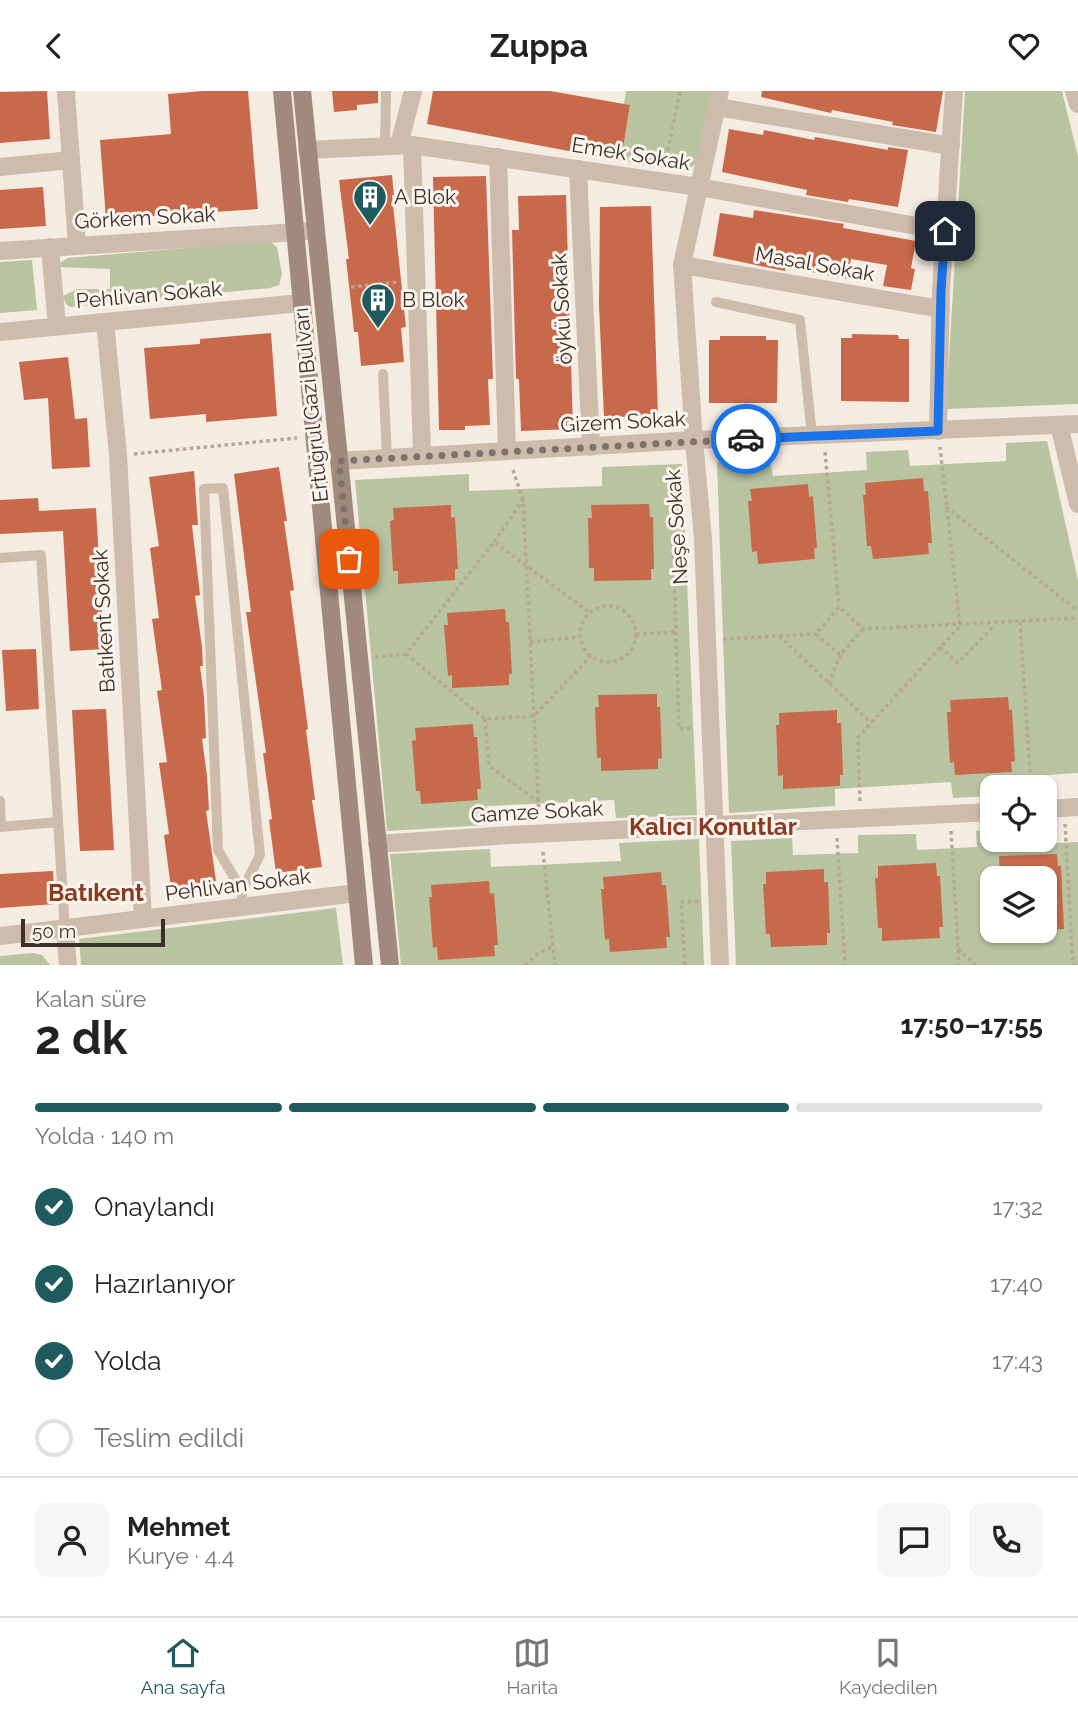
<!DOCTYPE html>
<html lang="tr">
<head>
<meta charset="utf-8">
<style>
	body { margin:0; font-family:Raleway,sans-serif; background:#f6f6f6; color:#222; height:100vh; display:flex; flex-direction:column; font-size:26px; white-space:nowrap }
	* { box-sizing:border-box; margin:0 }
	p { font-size:23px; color:#767676 }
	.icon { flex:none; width:38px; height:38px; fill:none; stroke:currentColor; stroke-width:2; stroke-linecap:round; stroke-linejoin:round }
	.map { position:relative; height:874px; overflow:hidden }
	.sheet { display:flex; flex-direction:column; background:#fff; flex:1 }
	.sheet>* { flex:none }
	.controls { position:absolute; left:980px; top:684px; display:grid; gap:14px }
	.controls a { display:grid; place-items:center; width:77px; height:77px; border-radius:14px; background:#fff; box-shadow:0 2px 5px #0004; font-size:35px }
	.scale { position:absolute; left:21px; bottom:18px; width:144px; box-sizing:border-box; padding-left:7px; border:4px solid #3b302b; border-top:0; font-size:19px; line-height:24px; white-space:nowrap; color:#3b302b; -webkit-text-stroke:5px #fbf5ee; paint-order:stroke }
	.pin { position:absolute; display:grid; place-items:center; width:60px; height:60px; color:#fff; margin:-30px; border-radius:14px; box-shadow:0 4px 10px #0006 }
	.courier { position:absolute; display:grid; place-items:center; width:70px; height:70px; margin:-35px; border:5px solid #1a73e8; border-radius:50%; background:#fff; color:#222; box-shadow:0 2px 9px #0007 }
	.headline em { font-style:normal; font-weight:700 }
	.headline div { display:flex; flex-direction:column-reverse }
	.headline { display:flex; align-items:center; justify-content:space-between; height:119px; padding:0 35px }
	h1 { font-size:46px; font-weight:700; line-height:52px }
	.bar { display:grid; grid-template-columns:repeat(4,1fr); gap:10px 7px; align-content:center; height:84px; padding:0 35px }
	.bar i { height:9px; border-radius:5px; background:#e0e0e0 }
	.bar .on { background:#1f5a5e }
	.bar p { grid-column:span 4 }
	.line { display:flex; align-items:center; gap:18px; padding:0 35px; border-top:2px solid #e0e0e0 }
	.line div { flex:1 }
	.round { display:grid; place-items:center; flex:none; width:74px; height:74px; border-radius:14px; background:#f6f6f6 }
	ol { padding:0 35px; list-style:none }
	li { display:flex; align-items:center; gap:21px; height:77px }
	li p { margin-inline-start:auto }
	li .icon { padding:7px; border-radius:50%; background:#1f5a5e; color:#fff; stroke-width:4 }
	li:last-child { color:#767676 }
	li i { width:38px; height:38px; border:4px solid #e0e0e0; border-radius:50% }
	header { display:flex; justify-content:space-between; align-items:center; height:91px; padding:0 35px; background:#fff; font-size:32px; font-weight:700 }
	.tabs { display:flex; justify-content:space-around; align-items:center; height:98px; border-top:2px solid #e0e0e0; background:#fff; font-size:19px; color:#767676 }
	.tabs a { display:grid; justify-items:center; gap:4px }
	.tabs .on { color:#1f5a5e }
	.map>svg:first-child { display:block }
	.green { fill:#b8c4a0; fill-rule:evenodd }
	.building { fill:#c8694b }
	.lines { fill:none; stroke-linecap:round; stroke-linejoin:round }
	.path { stroke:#b9a596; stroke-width:3.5; stroke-dasharray:3.5 3.5; stroke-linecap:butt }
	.service { stroke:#cdbbac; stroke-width:10 }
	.minor { stroke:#cdbbac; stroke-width:18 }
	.secondary { stroke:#a18a7d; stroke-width:18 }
	.done { stroke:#7c716b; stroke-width:7; stroke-dasharray:0 12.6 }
	.route { stroke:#1a73e8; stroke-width:9 }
	.labels { text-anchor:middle; stroke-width:6; stroke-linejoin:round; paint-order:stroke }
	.street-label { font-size:21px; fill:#3b302b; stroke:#fbf5ee }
	.poi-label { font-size:21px; fill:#3b302b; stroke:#fbf5ee; text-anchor:start }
	.quarter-label { font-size:24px; font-weight:bold; fill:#8c3b22; stroke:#fbf5ee }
</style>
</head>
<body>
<header><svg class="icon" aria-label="back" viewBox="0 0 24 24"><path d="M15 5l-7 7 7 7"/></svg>Zuppa<svg class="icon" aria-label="heart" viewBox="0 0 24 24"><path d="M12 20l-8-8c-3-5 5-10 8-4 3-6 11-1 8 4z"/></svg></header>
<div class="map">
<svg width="1078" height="874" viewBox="0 0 1078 874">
	<rect width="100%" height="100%" fill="#f4ebe1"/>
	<g class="green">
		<polygon points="626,0 713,0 697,71 689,79 678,80 621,70 630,15 624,13"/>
		<polygon points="965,0 1062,0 1078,66 1078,313 946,318"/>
		<polygon points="269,150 277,156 282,183 279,194 270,197 70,216 66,213 63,205 77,198 110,198 110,178 59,176 61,171 68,167"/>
		<polygon points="32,169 37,219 0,222 0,171"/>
		<polygon points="1047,350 1078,489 1078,682 1014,686 1014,696 992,696 992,705 953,707 951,691 835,698 835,715 729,722 717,371 770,368 773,385 867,379 866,361 908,359 910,375 1006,370 1006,352"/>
		<polygon points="682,373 697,724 616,727 614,709 487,715 487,734 387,740 355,389 469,383 469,400 602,395 602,376"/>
		<path d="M 992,738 L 992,749 L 1018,749 L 1019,754 L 1078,751 L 1078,874 L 736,874 L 731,750 L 792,747 L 793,764 L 858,762 L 858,744 L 916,743 L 917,759 L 977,756 L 976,740 ZM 992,788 L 1045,788 L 1045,840 L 992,840 Z"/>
		<polygon points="699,748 704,874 401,874 390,763 490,758 491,776 621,770 619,752"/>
		<polygon points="336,817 343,874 81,874 79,848"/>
		<polygon points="33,862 42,864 50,874 0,874 0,865"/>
	</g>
	<g class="building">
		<polygon points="47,0 50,48 0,52 0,1"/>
		<polygon points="203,0 248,0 258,118 106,128 100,49 171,43 168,3"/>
		<polygon points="332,0 378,0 378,12 357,14 357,19 334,21"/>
		<polygon points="433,0 550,0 630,14 621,70 427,33"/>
		<polygon points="762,0 943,0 936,41 892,34 893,31 832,19 831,22 761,6"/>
		<polygon points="729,38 763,44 764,39 814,49 815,46 888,59 888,56 908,59 898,116 849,108 848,111 806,104 807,99 722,81"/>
		<polygon points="392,84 394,104 392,104 406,236 401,237 404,271 361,275 358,241 354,241 352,221 346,168 349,168 339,89"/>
		<polygon points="486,85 493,288 488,288 490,334 465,335 465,339 439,339 433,86"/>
		<polygon points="43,96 46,135 0,138 0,99"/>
		<polygon points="566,104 573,338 521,340 519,289 516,287 512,139 519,139 518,105"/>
		<polygon points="651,115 658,325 604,326 599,214 600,116"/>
		<polygon points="754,119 844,133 843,137 916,150 911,177 915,178 911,199 883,195 887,174 851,168 847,188 786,176 785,180 713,165 720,122 753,127"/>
		<polygon points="271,242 277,325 206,331 206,323 150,328 144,257 200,253 200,248"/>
		<polygon points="852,243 898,244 899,248 909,248 909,311 841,310 841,247 852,247"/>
		<polygon points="720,245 766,245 766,249 778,249 777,312 709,312 709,249 720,249"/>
		<polygon points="68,266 75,328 87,327 90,376 52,378 48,307 24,309 19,271"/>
		<polygon points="279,376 287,430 284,430 294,499 290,500 308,638 306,639 315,709 312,709 322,776 276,782 269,729 272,728 263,662 266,662 246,521 251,521 234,383"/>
		<polygon points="194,380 198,434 192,434 200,504 195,505 202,556 203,575 200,575 204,606 206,647 202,648 207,685 209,719 206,720 216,790 171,797 164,744 169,743 159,672 167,671 157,600 162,599 152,528 159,527 150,457 159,455 149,386"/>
		<polygon points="923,387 924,400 928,400 932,452 928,452 929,463 873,468 871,455 867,455 863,404 866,404 865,392"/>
		<polygon points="808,393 809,406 813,405 817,457 814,457 815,468 758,473 757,460 752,461 748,410 752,410 750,398"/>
		<polygon points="38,407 39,420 96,417 104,558 70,560 63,440 0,443 0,409"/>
		<polygon points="649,413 650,426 653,426 654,478 651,478 651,489 594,490 594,477 589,477 588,427 592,427 591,414"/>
		<polygon points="451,414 451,427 455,426 458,478 455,478 455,489 398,493 398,480 393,480 390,430 394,429 393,417"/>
		<polygon points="505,518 506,531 509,531 512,583 509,583 509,594 452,597 452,584 448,585 444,534 448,534 447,522"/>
		<polygon points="36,558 39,618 6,620 2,559"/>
		<polygon points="657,603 657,616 660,616 662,667 658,668 658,678 601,680 601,667 597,667 595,616 599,616 598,604"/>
		<polygon points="1008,606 1009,619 1012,619 1015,670 1011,671 1012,681 955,684 954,671 950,672 947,621 951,621 950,609"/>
		<polygon points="106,618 114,759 80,760 72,619"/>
		<polygon points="837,619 837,632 841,632 843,684 840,684 840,695 783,698 783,684 778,685 776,634 779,634 779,622"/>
		<polygon points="473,633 474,646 477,646 481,698 477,698 478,709 421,713 420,700 416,700 412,650 416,649 415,637"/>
		<polygon points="1057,763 1058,775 1061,775 1064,838 1045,839 1045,788 1000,788 999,765"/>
		<polygon points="936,772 937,785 940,785 943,836 939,836 940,847 882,850 882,837 878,837 875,787 878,787 878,775"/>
		<polygon points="824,778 824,791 828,791 830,842 827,842 827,854 771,856 770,843 766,843 763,793 766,793 766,781"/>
		<polygon points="53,780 55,813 0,817 0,783"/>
		<polygon points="661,781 662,794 666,794 670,846 666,846 667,857 610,861 609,848 605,849 601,798 604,798 603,786"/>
		<polygon points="489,790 490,803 494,802 498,854 494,854 495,865 438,869 437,856 433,857 429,806 432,806 431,794"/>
	</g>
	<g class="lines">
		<g class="path">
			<polyline points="665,73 680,0"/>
			<polyline points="351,196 400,191"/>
			<polyline points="825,361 839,516"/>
			<polyline points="134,363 297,347"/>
			<polyline points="513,379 523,409 539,726"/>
			<polyline points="946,416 1078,520"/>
			<polyline points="686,447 673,449 679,638 693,637"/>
			<polyline points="494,451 523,409"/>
			<circle cx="608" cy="543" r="28"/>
			<polyline points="1020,531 1031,696"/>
			<polyline points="863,538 840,564 816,543 839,516 863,538 1078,527"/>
			<polyline points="636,543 676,541"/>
			<polyline points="779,545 871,632"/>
			<polyline points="723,548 816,543"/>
			<polyline points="530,551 579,546"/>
			<polyline points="940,556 958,572 995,534"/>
			<polyline points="406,563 485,628 534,625 591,565"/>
			<polyline points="375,566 406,563 494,451 589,521"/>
			<polyline points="829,593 840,564"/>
			<polyline points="485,628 489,675 539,711"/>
			<polyline points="860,710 858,646 960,535 940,356"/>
			<polyline points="1065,733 1073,874"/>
			<polyline points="951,740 959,874"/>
			<polyline points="837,747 845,874"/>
			<polyline points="543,761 555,874"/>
			<polyline points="958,858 976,874"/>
			<polyline points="525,874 537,863 554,855"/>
			<polyline points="685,874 681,811 700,810"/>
		</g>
		<g class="service">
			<polyline points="385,54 386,0"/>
			<polyline points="716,211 800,229 812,345"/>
			<polyline points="383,283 387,367"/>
			<polyline points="0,467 41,464 65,839"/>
			<polyline points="0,710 1,736 58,731"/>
			<polyline points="242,800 218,759 204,398 223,397 260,764 242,800 242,816"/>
		</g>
		<g class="minor">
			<polyline points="66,0 77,154"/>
			<polyline points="1074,0 1078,13"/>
			<polyline points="717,16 951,55"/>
			<polyline points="399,54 413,0"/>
			<polyline points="412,54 422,364"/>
			<polyline points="307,59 412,54 699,96 945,140"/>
			<polyline points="498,66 507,360"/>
			<polyline points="0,76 71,69"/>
			<polyline points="578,78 591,356"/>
			<polyline points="50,156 57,235"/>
			<polyline points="0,160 311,140"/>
			<polyline points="682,174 941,218"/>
			<polyline points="105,231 118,364 143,828"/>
			<polyline points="0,241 301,212"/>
			<polyline points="1059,334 1078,413"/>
			<polyline points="938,340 941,199 954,0"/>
			<polyline points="339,370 694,349 1078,333"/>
			<polyline points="1045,718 1078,716"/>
			<polyline points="377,753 510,744 992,721"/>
			<polyline points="65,839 68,874"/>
			<polyline points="0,845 357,802"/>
			<polyline points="720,874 703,448 694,349 682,174 720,0"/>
		</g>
		<g class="secondary">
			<polyline points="282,0 364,874"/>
			<polyline points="302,0 390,874"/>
		</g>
	</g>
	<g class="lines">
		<polyline class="done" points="349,468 339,370 746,348"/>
		<polyline class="route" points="746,348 938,340 941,200 945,140"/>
	</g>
	<defs>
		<g id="building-pin" transform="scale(1.75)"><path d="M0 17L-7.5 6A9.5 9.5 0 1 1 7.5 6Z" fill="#1f5a5e" stroke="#fbf5ee"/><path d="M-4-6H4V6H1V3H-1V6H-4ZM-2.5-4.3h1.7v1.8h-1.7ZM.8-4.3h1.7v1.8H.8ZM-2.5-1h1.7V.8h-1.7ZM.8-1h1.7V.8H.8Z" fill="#fff"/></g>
	</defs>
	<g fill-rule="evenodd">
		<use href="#building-pin" x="370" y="106"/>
		<use href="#building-pin" x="378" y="209"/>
	</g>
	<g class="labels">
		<g class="street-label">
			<text transform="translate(631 63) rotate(9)" y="7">Emek Sokak</text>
			<text transform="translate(145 127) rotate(-3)" y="7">Görkem Sokak</text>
			<text transform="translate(815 173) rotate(10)" y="7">Masal Sokak</text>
			<text transform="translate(149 204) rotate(-5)" y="7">Pehlivan Sokak</text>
			<text transform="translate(562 218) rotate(-93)" y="7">öykü Sokak</text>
			<text transform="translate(311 314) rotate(-96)" y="7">Ertuğrul Gazi Bulvarı</text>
			<text transform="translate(623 331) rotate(-3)" y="7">Gizem Sokak</text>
			<text transform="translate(677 436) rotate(-94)" y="7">Neşe Sokak</text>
			<text transform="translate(104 530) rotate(-93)" y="7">Batıkent Sokak</text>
			<text transform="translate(537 721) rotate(-3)" y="7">Gamze Sokak</text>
			<text transform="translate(238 794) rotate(-7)" y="7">Pehlivan Sokak</text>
		</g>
		<g class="poi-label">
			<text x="394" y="113">A Blok</text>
			<text x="402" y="216">B Blok</text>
		</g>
		<g class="quarter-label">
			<text x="713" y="744">Kalıcı Konutlar</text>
			<text x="96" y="810">Batıkent</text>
		</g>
	</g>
</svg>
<div class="controls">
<a><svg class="icon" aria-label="locate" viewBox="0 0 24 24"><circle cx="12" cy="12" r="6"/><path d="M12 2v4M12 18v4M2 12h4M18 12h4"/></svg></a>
<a><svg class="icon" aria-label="layers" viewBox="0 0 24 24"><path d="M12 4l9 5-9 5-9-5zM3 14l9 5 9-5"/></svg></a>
</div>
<div class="scale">50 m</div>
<div class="pin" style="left:349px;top:468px;background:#ea580c"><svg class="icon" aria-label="bag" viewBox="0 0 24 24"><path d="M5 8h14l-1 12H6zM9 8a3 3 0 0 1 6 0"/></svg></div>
<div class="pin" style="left:945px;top:140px;background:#1f2937"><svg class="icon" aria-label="home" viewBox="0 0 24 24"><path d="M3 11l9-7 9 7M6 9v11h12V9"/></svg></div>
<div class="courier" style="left:746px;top:348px"><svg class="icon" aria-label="car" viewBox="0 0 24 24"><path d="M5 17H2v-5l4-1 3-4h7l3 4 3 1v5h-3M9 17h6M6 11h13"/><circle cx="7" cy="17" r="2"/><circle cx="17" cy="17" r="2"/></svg></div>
</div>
<section class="sheet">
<div class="headline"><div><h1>2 dk</h1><p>Kalan süre</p></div><em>17:50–17:55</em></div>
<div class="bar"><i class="on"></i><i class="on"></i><i class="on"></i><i></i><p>Yolda · 140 m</p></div>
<ol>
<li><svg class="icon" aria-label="check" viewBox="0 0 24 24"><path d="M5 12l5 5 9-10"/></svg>Onaylandı<p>17:32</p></li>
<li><svg class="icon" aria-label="check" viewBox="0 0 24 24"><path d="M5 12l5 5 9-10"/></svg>Hazırlanıyor<p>17:40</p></li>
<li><svg class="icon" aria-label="check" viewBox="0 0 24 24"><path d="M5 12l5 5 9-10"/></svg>Yolda<p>17:43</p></li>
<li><i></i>Teslim edildi</li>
</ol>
<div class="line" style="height:126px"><a class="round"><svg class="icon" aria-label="person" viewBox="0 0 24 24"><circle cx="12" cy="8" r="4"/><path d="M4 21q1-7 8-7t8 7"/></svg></a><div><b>Mehmet</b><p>Kurye · 4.4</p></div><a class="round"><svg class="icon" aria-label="chat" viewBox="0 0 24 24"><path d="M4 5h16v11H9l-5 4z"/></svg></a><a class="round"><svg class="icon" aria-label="phone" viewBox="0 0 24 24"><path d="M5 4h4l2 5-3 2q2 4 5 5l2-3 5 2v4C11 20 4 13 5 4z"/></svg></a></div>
</section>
<nav class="tabs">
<a class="on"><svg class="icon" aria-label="home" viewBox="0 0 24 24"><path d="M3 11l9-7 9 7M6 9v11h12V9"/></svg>Ana sayfa</a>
<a><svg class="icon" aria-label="map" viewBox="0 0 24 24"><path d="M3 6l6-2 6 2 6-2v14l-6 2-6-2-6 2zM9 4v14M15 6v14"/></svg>Harita</a>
<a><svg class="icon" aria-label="saved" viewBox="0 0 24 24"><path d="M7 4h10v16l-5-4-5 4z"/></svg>Kaydedilen</a>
</nav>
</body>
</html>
